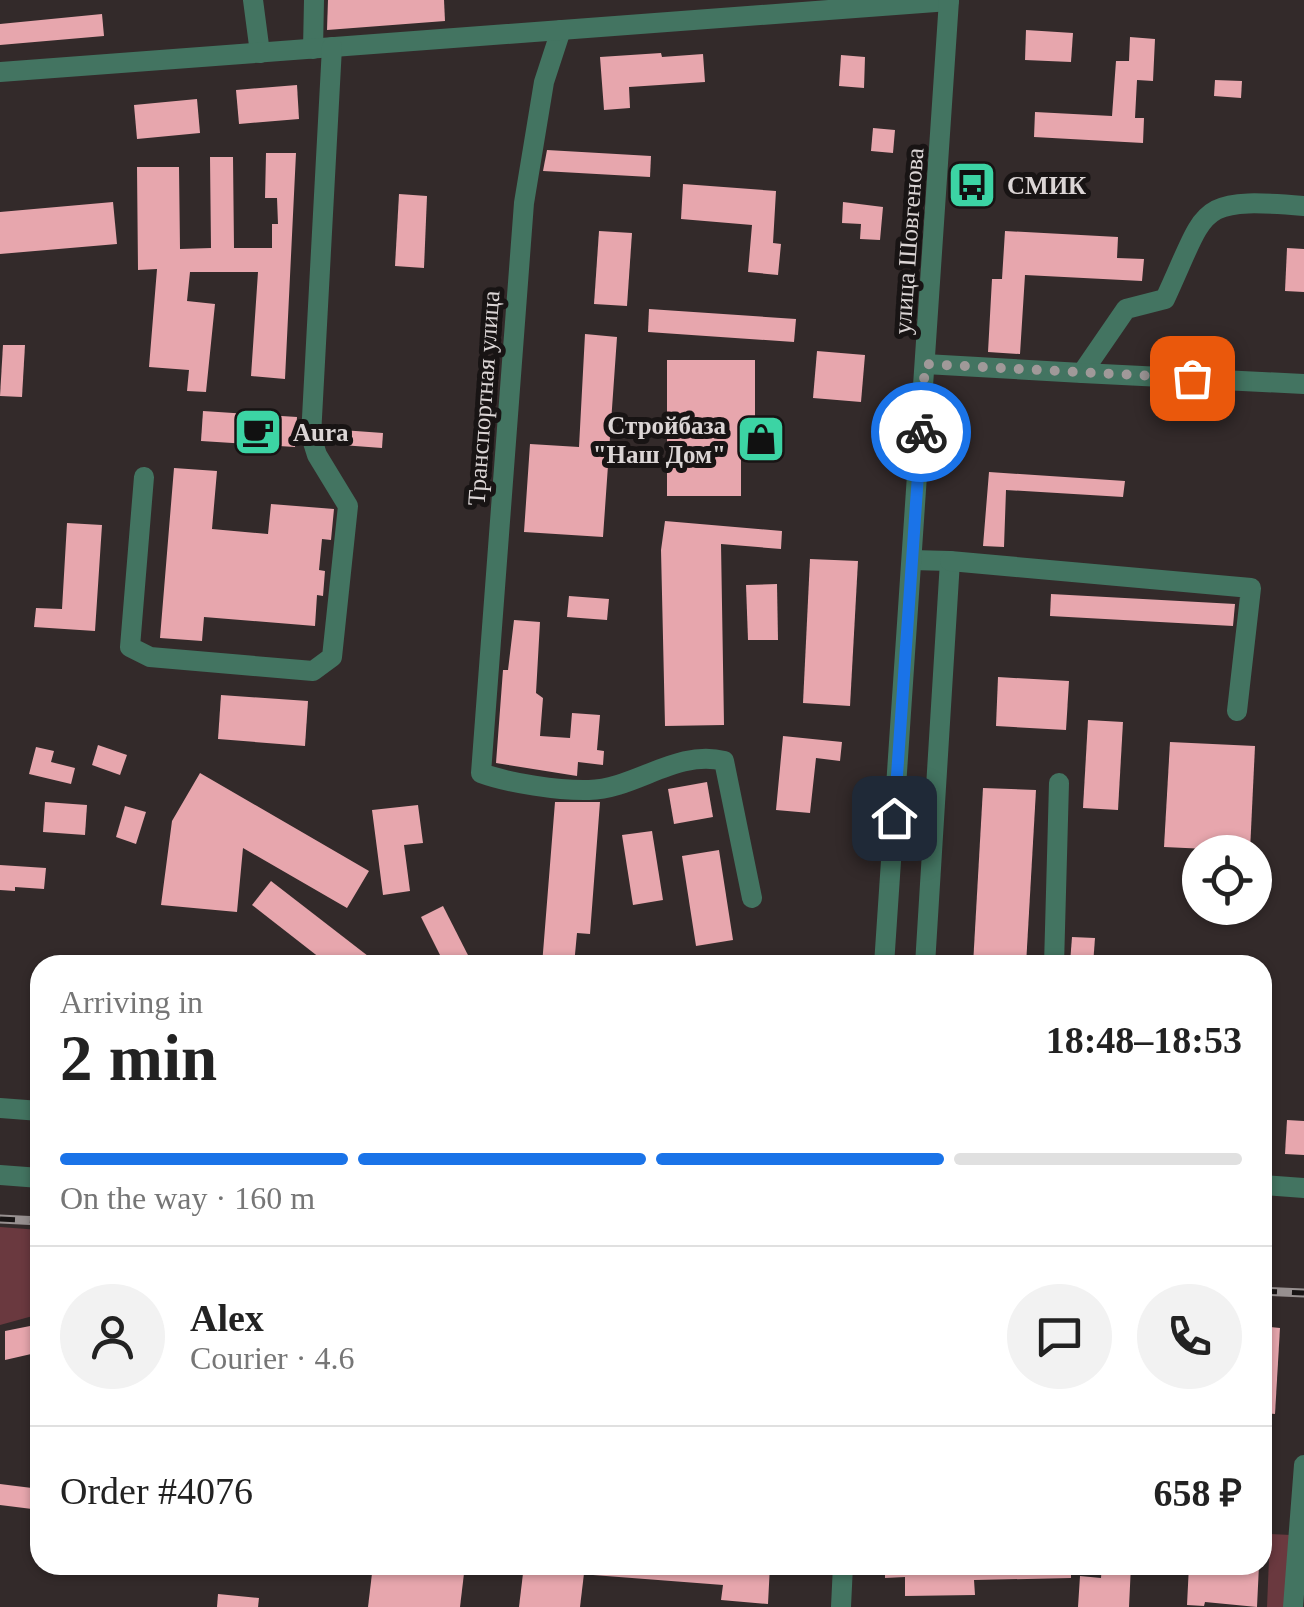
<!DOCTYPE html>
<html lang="en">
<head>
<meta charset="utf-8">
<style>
	body { margin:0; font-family:Georgia,serif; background:#f2f2f2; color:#222; height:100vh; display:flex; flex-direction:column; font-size:38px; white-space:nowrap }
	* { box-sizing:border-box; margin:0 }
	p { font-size:32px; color:#767676 }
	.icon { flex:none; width:55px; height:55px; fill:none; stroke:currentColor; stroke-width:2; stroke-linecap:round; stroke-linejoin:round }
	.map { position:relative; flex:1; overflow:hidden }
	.side { position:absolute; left:30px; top:955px; width:1242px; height:620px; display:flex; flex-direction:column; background:#fff; border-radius:30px; box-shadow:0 2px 8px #0004 }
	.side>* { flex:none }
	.controls { position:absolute; left:1182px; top:835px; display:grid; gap:20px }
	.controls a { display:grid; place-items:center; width:90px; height:90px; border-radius:50%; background:#fff; box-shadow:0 2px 8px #0004; font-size:50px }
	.pin { position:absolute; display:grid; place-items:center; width:85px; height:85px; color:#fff; margin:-42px; border-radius:20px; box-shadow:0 5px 15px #0006 }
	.courier { position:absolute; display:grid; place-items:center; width:100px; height:100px; margin:-50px; border:8px solid #1a73e8; border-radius:50%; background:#fff; color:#222; box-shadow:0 2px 12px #0007 }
	.overview em { font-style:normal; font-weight:800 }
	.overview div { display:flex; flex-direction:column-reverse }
	.overview { display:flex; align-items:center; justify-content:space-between; height:170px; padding:0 30px }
	h1 { font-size:65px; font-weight:800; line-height:75px }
	.bar { display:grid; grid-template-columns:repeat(4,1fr); gap:15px 10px; align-content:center; height:120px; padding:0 30px }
	.bar i { height:12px; border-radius:8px; background:#e0e0e0 }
	.bar .active { background:#1a73e8 }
	.bar p { grid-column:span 4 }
	.line { display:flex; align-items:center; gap:25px; padding:0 30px; border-top:2px solid #e0e0e0 }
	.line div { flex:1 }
	.round { display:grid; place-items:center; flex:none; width:105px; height:105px; border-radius:52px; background:#f2f2f2 }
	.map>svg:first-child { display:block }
	.green { fill:#6a393f }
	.building { fill:#e7a6ad }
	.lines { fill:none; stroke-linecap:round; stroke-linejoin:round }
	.minor { stroke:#437461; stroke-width:20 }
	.rail-casing { stroke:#979090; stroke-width:9 }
	.rail { stroke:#181414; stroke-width:5; stroke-dasharray:15; stroke-linecap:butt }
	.done { stroke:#a09999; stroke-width:10; stroke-dasharray:0 18 }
	.route { stroke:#1a73e8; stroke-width:12 }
	.labels { text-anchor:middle; stroke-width:10; stroke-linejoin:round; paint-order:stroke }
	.poi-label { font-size:25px; font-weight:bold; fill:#dbd5d5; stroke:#181414; text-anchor:start }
	.street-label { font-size:25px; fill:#dbd5d5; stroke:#181414 }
</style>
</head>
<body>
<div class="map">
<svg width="1304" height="1607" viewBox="0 0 1304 1607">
	<rect width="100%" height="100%" fill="#332a2a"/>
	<g class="green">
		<polygon points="0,1227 40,1230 40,1314 0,1325"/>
		<polygon points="1270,1534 1291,1535 1286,1607 1267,1607"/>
	</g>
	<g class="building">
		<polygon points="328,0 444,0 445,21 327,30"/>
		<polygon points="102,14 104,36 0,45 0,24"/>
		<polygon points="1026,30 1073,33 1071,62 1025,60"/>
		<polygon points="1130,37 1155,39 1153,81 1137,80 1135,118 1144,118 1143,143 1034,137 1035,112 1112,116 1116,61 1129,61"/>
		<polygon points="661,53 662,57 703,54 705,82 629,87 630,108 604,110 600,57"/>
		<polygon points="841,55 865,57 864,88 839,86"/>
		<polygon points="1215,80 1242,81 1241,98 1214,96"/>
		<polygon points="297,85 299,119 239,124 236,90"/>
		<polygon points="197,99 200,133 137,139 134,105"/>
		<polygon points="873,128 895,130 893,153 871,151"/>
		<polygon points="547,150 651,156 650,177 543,171"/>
		<polygon points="266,153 296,153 285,379 251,376 258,272 190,272 187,301 215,304 206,392 187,391 189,370 149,367 157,269 138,270 137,167 179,167 180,249 211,248 210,157 233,157 234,248 272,248 272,224 278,224 277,198 265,198"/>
		<polygon points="683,184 776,191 773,243 781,244 778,275 748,272 752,225 681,219"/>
		<polygon points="399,194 427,196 424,268 395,266"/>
		<polygon points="113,202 117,244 0,254 0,212"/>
		<polygon points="843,202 883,207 880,240 860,239 861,224 842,223"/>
		<polygon points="599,231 632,233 627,306 594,304"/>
		<polygon points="1005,231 1118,237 1117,258 1144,259 1142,281 1025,275 1020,354 988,352 992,279 1002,279"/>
		<polygon points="1287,248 1304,249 1304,292 1285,291"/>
		<polygon points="649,309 796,319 794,342 648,332"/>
		<polygon points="585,334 617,337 603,537 524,532 530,444 579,447"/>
		<polygon points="3,345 25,345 22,397 0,396"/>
		<polygon points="817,351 865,355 861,402 813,398"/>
		<polygon points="667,360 755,360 755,437 741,437 741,496 667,496"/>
		<polygon points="203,411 297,417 295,447 201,441"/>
		<polygon points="328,429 383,433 382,448 328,444"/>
		<polygon points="174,468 217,471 212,529 268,534 271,504 334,509 331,540 322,539 319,570 325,571 323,596 317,595 315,626 204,617 202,641 160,638"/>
		<polygon points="989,472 1125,481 1123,497 1006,490 1004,547 983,546"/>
		<polygon points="665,521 782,531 781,549 721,544 724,725 665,726 661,550"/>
		<polygon points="67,523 102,525 95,631 34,627 36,608 62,609"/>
		<polygon points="810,559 858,561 850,706 803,703"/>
		<polygon points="777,584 778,640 748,640 746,585"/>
		<polygon points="1051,594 1235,604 1233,626 1050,616"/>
		<polygon points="569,596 609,599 607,620 567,617"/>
		<polygon points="514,620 540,622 536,693 543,698 540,736 570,738 572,713 600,715 597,750 604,751 603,765 578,762 577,776 496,763 503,670 508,670"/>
		<polygon points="998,677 1069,681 1066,730 996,726"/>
		<polygon points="221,695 308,701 305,746 218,739"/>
		<polygon points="1088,720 1123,722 1118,810 1083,808"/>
		<polygon points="783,736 842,742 840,761 816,758 810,813 776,810"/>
		<polygon points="1170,742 1255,746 1250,851 1164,847"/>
		<polygon points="98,745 127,755 120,775 92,765"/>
		<polygon points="36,747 54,751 51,762 75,768 71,784 29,774"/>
		<polygon points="200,773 369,871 347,908 243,848 237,912 161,905 172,821"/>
		<polygon points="707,782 713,817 674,824 668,789"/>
		<polygon points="983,788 1036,790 1026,965 973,965"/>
		<polygon points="45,802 87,805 85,835 43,832"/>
		<polygon points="555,802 600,802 590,934 577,933 574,965 542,965"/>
		<polygon points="418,805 423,843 404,845 410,891 383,895 372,810"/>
		<polygon points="125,806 146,812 136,844 116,837"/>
		<polygon points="652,831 663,900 633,905 622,835"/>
		<polygon points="719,850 733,940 696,946 682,856"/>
		<polygon points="0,865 46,868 44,889 15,887 15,891 0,890"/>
		<polygon points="271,881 368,956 361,965 329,965 252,905"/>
		<polygon points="443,906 473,965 445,965 421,917"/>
		<polygon points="1072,937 1095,938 1093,965 1070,963"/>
		<polygon points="1287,1120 1304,1121 1304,1155 1285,1154"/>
		<polygon points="40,1324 40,1352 5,1360 5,1331"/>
		<polygon points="1262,1326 1280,1328 1275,1414 1262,1413"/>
		<polygon points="0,1484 40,1489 40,1510 0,1505"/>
		<polygon points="373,1565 465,1565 460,1607 368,1607"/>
		<polygon points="524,1565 585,1565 580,1607 519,1607"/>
		<polygon points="594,1565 770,1565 768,1604 721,1600 723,1585 593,1575"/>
		<polygon points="885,1565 1071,1565 1071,1578 974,1580 975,1595 905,1596 905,1577 885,1578"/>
		<polygon points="1102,1565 1131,1565 1129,1607 1078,1607 1080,1576 1101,1578"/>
		<polygon points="1189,1565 1259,1565 1257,1607 1205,1602 1204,1606 1187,1605"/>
		<polygon points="218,1594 259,1598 258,1607 217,1607"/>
	</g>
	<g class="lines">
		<g class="minor">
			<polyline points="253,0 260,53"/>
			<path d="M 561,30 L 544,82 L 524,203 L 481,773 C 508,783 560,791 589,790 C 635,789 677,749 724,761 L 752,898"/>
			<polyline points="313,49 314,0"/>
			<polyline points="0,72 949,1"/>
			<path d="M 925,364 L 1082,373 L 1126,309 L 1165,299 C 1208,207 1194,197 1304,206"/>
			<polyline points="1082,373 1304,384"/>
			<polyline points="144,477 130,647 150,657 313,671 332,657 348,506 317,455 311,436 332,47"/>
			<polyline points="912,560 950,561 925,965"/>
			<polyline points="950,561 1251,588 1237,711"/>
			<polyline points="884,965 949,0"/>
			<polyline points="1054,965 1059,783"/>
			<polyline points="0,1108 40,1111"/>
			<polyline points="0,1175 40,1178"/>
			<polyline points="1262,1185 1304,1188"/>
			<polyline points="841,1607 843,1565"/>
			<polyline points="1293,1607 1304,1465"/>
		</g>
		<g class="rail-casing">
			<g id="rail">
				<polyline points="0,1219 40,1221"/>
				<polyline points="1262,1291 1304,1293"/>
			</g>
		</g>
		<use href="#rail" class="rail"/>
	</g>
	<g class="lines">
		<polyline class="done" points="921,432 925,364 1192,378"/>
		<polyline class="route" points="894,818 921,432"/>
	</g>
	<defs>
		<g id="bus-square" transform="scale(2.5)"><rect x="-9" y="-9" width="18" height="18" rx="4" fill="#3cd4a4" stroke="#181414"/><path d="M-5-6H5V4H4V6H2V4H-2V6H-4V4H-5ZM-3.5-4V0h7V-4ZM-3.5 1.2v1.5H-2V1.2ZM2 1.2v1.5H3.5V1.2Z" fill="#111"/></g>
		<g id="cafe-square" transform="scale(2.5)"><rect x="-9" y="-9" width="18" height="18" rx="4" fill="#3cd4a4" stroke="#181414"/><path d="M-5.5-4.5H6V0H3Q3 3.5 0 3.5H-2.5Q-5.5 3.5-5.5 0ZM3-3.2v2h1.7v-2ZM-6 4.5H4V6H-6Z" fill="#111"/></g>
		<g id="shop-square" transform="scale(2.5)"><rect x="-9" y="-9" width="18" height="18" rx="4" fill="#3cd4a4" stroke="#181414"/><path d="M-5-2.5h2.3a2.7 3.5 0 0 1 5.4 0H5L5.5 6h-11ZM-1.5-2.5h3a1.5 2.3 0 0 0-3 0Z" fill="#111"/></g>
	</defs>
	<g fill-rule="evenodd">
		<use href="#bus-square" x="972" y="185"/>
		<use href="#cafe-square" x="258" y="432"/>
		<use href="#shop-square" x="761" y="439"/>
	</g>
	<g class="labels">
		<g class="poi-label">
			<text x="1007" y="194">СМИК</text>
			<text x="726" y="434" text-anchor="end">Стройбаза<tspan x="726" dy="29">"Наш Дом"</tspan></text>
			<text x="293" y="441">Aura</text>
		</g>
		<g class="street-label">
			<text transform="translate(908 241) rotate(-86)" y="9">улица Шовгенова</text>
			<text transform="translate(483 398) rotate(-86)" y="9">Транспортная улица</text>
		</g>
	</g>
</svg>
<div class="controls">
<a><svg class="icon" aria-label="locate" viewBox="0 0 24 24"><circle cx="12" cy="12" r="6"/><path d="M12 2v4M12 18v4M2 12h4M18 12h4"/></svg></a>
</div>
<div class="pin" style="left:1192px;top:378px;background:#ea580c"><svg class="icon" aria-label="bag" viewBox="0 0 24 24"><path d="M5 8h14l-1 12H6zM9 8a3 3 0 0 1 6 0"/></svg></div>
<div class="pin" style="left:894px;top:818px;background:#1f2937"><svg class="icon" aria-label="home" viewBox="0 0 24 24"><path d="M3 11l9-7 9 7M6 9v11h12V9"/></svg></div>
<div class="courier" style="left:921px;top:432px"><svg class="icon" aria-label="bike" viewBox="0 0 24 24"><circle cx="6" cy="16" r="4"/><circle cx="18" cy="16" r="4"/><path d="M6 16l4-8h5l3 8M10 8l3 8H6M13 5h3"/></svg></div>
<section class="side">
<div class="overview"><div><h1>2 min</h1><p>Arriving in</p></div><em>18:48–18:53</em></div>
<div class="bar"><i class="active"></i><i class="active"></i><i class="active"></i><i></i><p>On the way · 160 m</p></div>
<div class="line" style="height:180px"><a class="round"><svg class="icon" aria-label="person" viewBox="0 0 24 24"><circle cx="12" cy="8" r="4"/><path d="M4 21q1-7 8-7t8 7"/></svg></a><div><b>Alex</b><p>Courier · 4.6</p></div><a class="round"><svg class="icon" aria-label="chat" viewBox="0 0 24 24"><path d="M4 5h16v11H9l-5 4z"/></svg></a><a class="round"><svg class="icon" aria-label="phone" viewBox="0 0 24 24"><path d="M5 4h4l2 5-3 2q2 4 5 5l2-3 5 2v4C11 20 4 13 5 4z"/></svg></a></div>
<div class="line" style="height:130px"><div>Order #4076</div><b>658 ₽</b></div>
</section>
</div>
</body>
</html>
